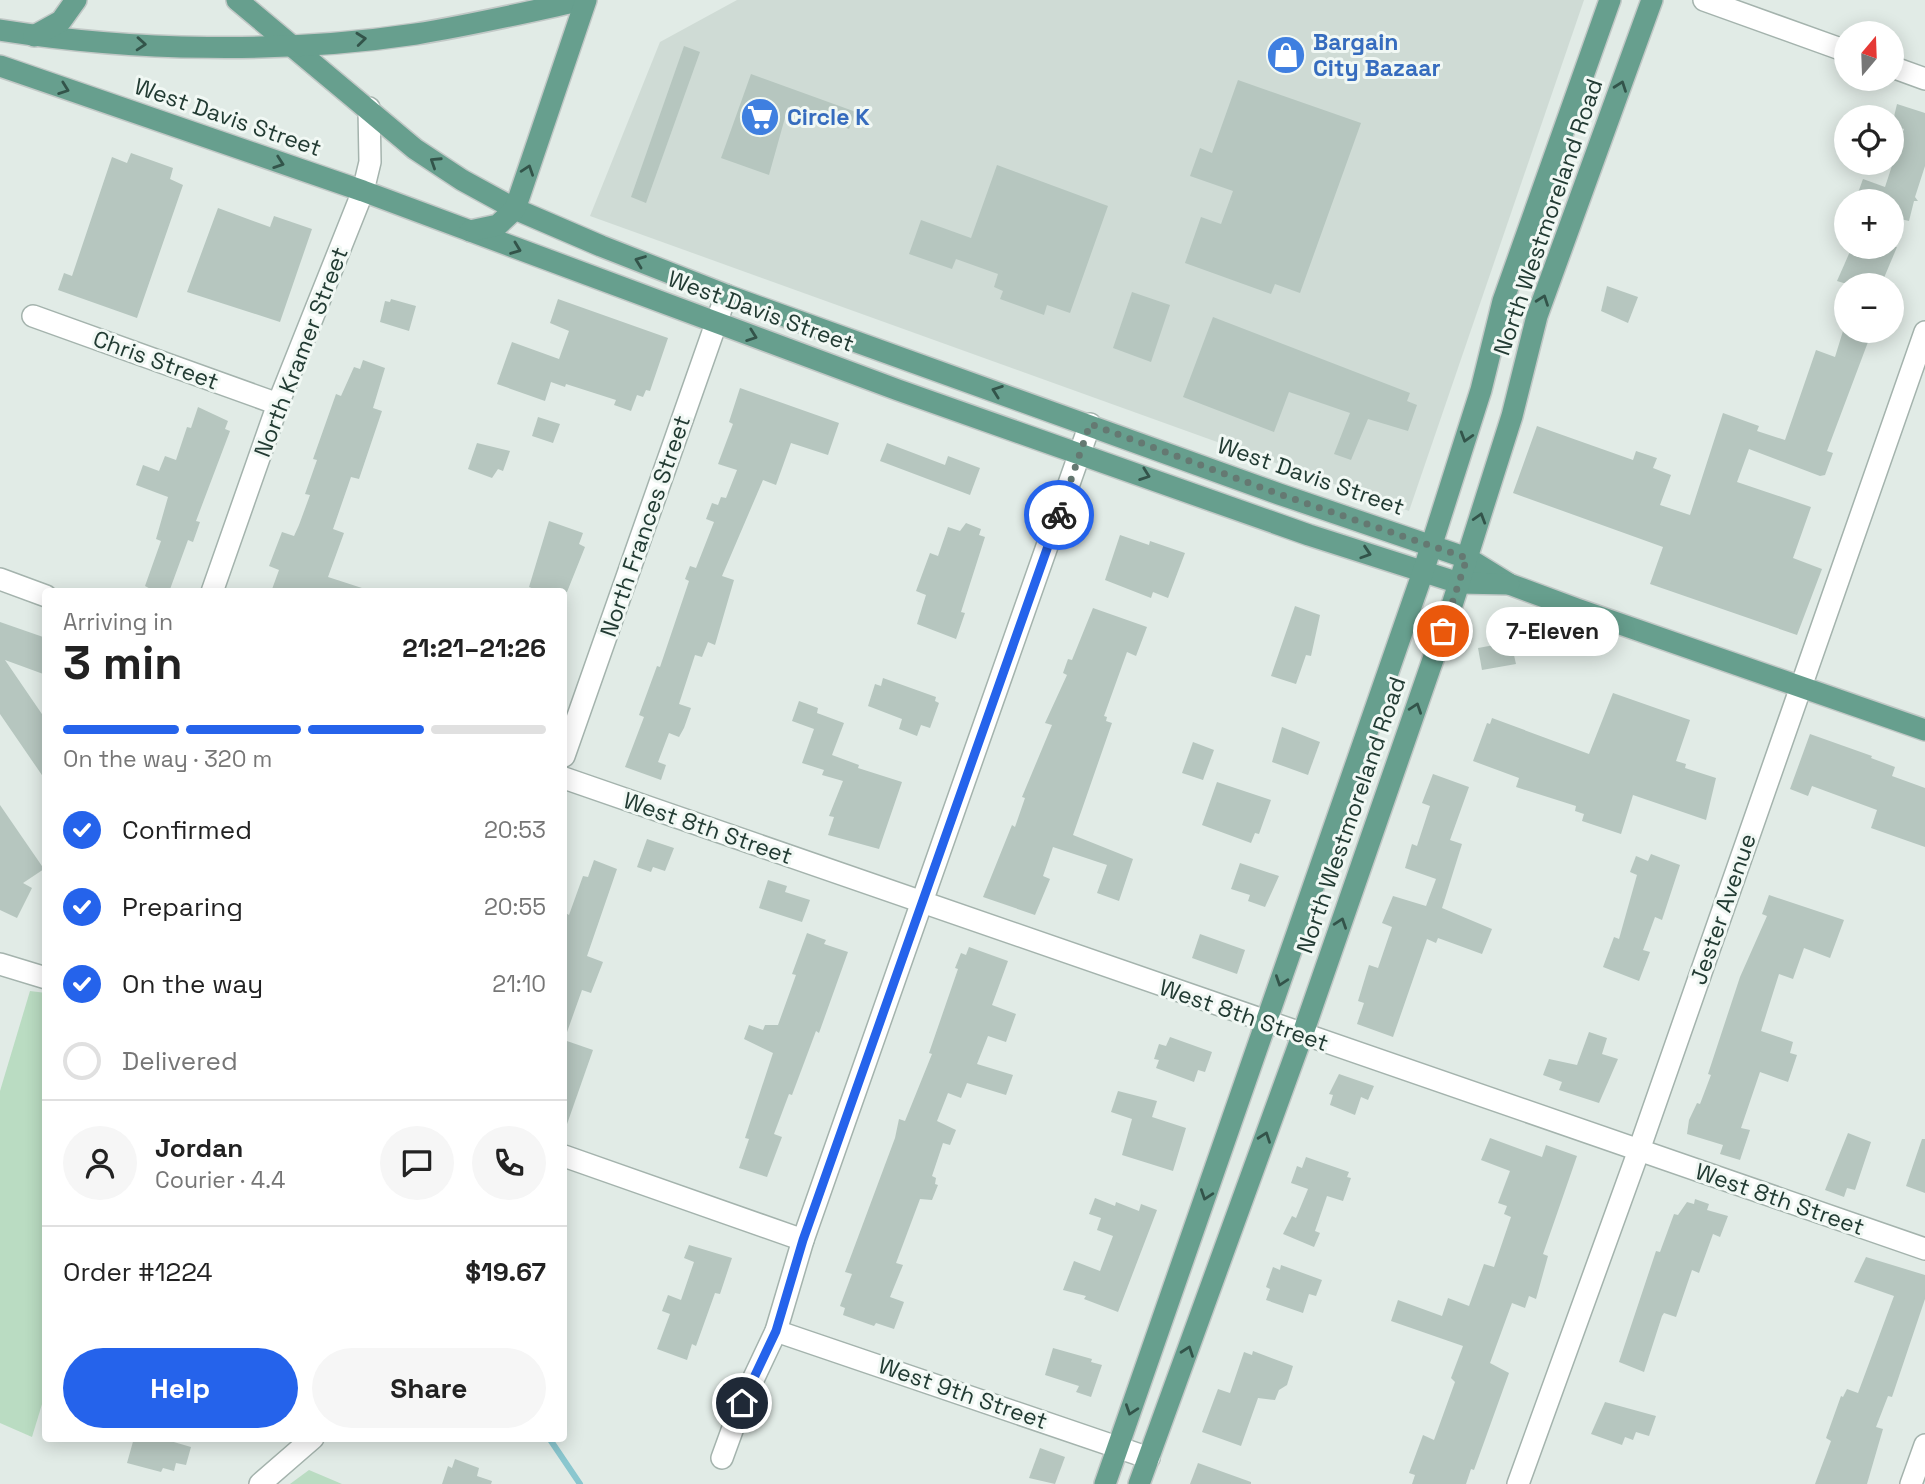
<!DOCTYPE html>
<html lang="en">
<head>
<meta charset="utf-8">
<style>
	body { margin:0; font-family:"Space Grotesk",sans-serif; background:#f6f6f6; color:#222; height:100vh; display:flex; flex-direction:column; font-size:26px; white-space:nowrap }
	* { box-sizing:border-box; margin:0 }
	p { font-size:23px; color:#767676 }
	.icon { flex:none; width:38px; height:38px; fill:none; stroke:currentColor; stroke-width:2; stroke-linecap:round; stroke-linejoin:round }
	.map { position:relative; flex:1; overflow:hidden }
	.details { position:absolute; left:42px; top:588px; width:525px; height:854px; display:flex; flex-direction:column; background:#fff; border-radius:7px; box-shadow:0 4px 18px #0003 }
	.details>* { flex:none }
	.needle { width:46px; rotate:19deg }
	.buttons { position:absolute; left:1834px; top:21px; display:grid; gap:14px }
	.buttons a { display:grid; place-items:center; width:70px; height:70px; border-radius:50%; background:#fff; box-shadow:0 4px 18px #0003; font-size:35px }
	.pin { position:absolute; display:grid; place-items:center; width:60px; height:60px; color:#fff; margin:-30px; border:4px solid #fff; border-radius:50%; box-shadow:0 2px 7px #0007 }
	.courier { position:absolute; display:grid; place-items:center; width:70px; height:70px; margin:-35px; border:5px solid #2563eb; border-radius:50%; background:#fff; color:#222; box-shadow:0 2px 9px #0007 }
	.bubble { position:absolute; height:49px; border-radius:24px; background:#fff; box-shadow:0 4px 18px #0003; font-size:23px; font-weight:700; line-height:49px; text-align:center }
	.headline em { font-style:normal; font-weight:700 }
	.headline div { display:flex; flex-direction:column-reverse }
	.headline { display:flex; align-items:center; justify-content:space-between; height:119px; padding:0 21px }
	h1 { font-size:46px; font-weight:700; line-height:52px }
	.bar { display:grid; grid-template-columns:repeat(4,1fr); gap:10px 7px; align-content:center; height:84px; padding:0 21px }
	.bar i { height:9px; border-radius:5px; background:#e0e0e0 }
	.bar .current { background:#2563eb }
	.bar p { grid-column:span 4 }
	.line { display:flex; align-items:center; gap:18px; padding:0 21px; border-top:2px solid #e0e0e0 }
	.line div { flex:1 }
	.round { display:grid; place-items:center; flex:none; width:74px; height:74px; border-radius:37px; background:#f6f6f6 }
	ol { padding:0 21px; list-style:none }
	li { display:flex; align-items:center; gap:21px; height:77px }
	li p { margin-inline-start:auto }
	li .icon { padding:7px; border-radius:50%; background:#2563eb; color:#fff; stroke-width:4 }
	li:last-child { color:#767676 }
	li i { width:38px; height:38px; border:4px solid #e0e0e0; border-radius:50% }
	.primary-button { display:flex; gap:14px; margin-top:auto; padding:14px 21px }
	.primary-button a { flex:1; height:80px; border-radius:42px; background:#2563eb; color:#fff; font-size:28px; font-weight:700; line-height:80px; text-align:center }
	.primary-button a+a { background:#f6f6f6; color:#222 }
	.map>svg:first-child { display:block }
	.built { fill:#cfdbd5 }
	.green { fill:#badcc2 }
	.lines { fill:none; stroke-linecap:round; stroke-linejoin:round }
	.stream { stroke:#8ac7cf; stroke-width:6 }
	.building { fill:#b6c6bf }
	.minor-casing { stroke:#a4b3ad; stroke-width:24 }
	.major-casing { stroke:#c1c8c6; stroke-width:24 }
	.minor { stroke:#fff; stroke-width:21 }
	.major { stroke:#679f8e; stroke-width:21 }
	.oneway { stroke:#33544a }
	.done { stroke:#657972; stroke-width:7; stroke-dasharray:0 12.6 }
	.route { stroke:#2563eb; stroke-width:9 }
	.labels { text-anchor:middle; stroke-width:6; stroke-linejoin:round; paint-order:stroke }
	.shop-label { font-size:23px; font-weight:bold; fill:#366cbe; stroke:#f1f8f4; text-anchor:start }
	.street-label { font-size:23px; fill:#223b33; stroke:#f1f8f4 }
</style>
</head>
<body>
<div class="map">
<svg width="1925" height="1484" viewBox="0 0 1925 1484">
	<rect width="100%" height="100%" fill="#e1ebe6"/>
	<polygon class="built" points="737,0 1584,0 1409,511 590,216 660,42"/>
	<g class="green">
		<polygon points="30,991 46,993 46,1391 32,1437 0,1423 0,1091"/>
		<polygon points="309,1470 342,1484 290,1484"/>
	</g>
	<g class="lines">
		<polyline class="stream" points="549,1438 580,1484"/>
	</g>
	<g class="building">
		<polygon points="684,46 700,52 646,203 631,197"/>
		<polygon points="751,74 856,112 849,129 788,107 769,175 721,158"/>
		<polygon points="1238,80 1361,123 1300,293 1275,284 1271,294 1185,263 1201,217 1221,224 1233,191 1190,176 1200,148 1212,153"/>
		<polygon points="1897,104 1925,113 1925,166 1915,197 1918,201 1914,201 1909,221 1892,217 1892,201 1855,201 1863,179 1885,187 1904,129 1892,125"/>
		<polygon points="131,153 173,168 170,179 183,185 137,318 58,290 64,273 72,276 112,157 127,163"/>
		<polygon points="997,165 1108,206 1070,313 1047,305 1044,315 1000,299 1003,291 994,287 998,274 956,259 952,269 909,254 921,220 971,238"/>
		<polygon points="218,208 270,227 274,216 312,229 280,322 187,292"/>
		<polygon points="1852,247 1897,247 1881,285 1850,285 1837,281"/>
		<polygon points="1607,286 1638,297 1628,323 1601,311"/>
		<polygon points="1132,292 1170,305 1151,362 1113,348"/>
		<polygon points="391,299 416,306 409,331 380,322 385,301 390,302"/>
		<polygon points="558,299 668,338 650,391 646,390 643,397 637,395 631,411 614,405 616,400 566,384 565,387 551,382 545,401 497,384 512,342 559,359 569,331 550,323"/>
		<polygon points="1213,317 1410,393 1407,401 1417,405 1408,431 1368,419 1351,460 1334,454 1350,413 1289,392 1274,432 1183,397"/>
		<polygon points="1843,331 1871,334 1827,451 1833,453 1825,475 1820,476 1749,449 1737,482 1811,507 1793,558 1822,569 1797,635 1650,584 1663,547 1513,493 1537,426 1633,460 1636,451 1657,458 1653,468 1671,475 1660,505 1690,515 1723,413 1759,426 1757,431 1785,440 1816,350 1835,357"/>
		<polygon points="363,360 385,368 373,408 382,411 359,479 351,477 333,529 344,533 328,577 362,588 361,592 271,592 279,570 269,566 282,532 294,536 299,525 310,495 305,494 317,460 313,459 336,394 341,396 354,367 360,369"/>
		<polygon points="740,388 839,423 828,455 791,443 776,485 763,480 722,576 734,580 715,645 708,642 702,657 695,655 679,704 691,708 684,728 679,737 669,733 658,762 666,765 661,780 625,767 644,717 639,715 657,666 660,667 689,581 685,579 690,566 696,568 714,522 706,519 712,503 718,505 721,497 726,498 737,470 718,464 733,424 729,422"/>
		<polygon points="198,407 228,421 225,429 230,431 196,521 200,522 193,542 188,540 169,592 156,592 145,586 161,541 156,539 168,497 136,485 143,465 159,471 165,456 176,460 187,427 191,428"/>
		<polygon points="538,417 560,424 553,443 532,436"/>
		<polygon points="477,443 510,451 503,471 498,469 492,478 468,469"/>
		<polygon points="887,443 945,465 948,456 980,468 970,495 880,461"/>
		<polygon points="549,521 583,533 579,544 585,547 567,592 541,592 529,587"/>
		<polygon points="966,523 981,529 979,535 985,537 961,612 965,613 956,639 917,624 926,595 916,591 930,553 938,556 948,527 960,531"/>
		<polygon points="1120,535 1149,545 1150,541 1185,553 1168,598 1153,592 1151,598 1105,580"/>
		<polygon points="1295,606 1320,615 1311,656 1306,655 1296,684 1271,676"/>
		<polygon points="1093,608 1147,627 1136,656 1127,652 1104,716 1107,717 1106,721 1112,723 1073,835 1133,859 1119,901 1097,893 1107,865 1053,847 1043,876 1050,879 1035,915 983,897 1012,825 1015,827 1025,798 1022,797 1052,725 1045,723 1067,675 1063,673 1068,659 1072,660"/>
		<polygon points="0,622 46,638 46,675 5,660 46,720 46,781 0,714"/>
		<polygon points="1511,642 1516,664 1482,670 1478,648"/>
		<polygon points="883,678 936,697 935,701 939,703 930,728 921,725 917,736 899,729 902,719 868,706 875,684 881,686"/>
		<polygon points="1613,693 1690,720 1676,761 1686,764 1685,768 1716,778 1706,820 1633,795 1621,834 1582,821 1584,814 1575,811 1576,806 1516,787 1519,778 1473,761 1487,723 1490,724 1492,718 1589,754"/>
		<polygon points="799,701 818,708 817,713 844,723 832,755 859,765 858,768 902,782 879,849 828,835 834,817 829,816 843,781 822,775 824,770 802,763 814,729 792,721"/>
		<polygon points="1282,727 1320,742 1308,775 1272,762"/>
		<polygon points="1810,734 1872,756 1871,758 1895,767 1892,776 1925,788 1925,847 1871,828 1877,810 1812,786 1808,796 1790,789"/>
		<polygon points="1193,742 1214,750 1203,780 1182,773"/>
		<polygon points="1433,774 1469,787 1450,840 1462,844 1442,908 1492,929 1482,954 1438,938 1436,943 1427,939 1393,1037 1357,1024 1364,1003 1358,1001 1369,965 1378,968 1392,927 1382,923 1393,896 1426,906 1436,879 1405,868 1412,844 1417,846 1430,806 1422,803"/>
		<polygon points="1217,782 1271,800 1259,834 1255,833 1251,843 1202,825"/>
		<polygon points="0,805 44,869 23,883 32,888 17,918 0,910"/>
		<polygon points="647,839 674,848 665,871 653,867 651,872 637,867"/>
		<polygon points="1651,854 1680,865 1662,920 1655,917 1643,950 1650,952 1639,981 1603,967 1614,937 1619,939 1637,875 1630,872 1636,856 1648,861"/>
		<polygon points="594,860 617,869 587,956 603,962 591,993 582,990 566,1035 564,912 569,915 583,876 588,877"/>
		<polygon points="1240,863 1279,876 1265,907 1248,901 1250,895 1231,889"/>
		<polygon points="768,880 787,886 785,892 810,900 802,922 759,908"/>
		<polygon points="1769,895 1844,920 1830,958 1804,948 1793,979 1779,974 1761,1031 1793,1042 1790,1053 1797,1055 1788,1082 1760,1072 1741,1128 1750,1130 1740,1160 1720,1154 1723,1145 1687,1134 1689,1120 1697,1103 1700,1104 1711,1075 1708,1074 1740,977 1767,916 1762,914"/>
		<polygon points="807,933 826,940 824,944 848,952 819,1033 816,1031 792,1095 789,1094 774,1134 782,1137 767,1177 739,1168 749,1139 745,1138 773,1053 744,1039 749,1025 763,1030 765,1025 778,1025 796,975 792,974"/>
		<polygon points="1200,934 1245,950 1237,974 1192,958"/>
		<polygon points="969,947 1008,961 992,1005 1016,1014 1006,1042 988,1036 977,1064 1013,1075 1006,1095 967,1083 961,1098 948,1093 937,1121 956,1130 950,1145 943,1143 932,1176 936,1178 935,1184 938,1185 932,1200 920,1199 896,1263 903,1265 890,1297 904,1302 894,1329 876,1323 874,1326 843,1315 845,1308 840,1306 852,1274 845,1272 895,1138 899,1119 905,1121 932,1054 929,1053 958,969 955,968 961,953 966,955"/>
		<polygon points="1589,1032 1607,1038 1602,1054 1618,1059 1599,1103 1559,1090 1562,1082 1543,1075 1549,1059 1577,1065"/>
		<polygon points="1170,1037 1212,1052 1205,1072 1198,1070 1194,1082 1156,1068 1159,1060 1154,1059 1159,1044 1166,1046"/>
		<polygon points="564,1040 593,1050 566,1127 564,1127"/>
		<polygon points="1339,1074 1374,1086 1368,1100 1361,1097 1355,1115 1330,1105 1333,1095 1329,1094"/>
		<polygon points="1118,1091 1157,1101 1152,1117 1186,1128 1173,1171 1122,1155 1132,1119 1111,1112"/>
		<polygon points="1848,1133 1871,1142 1855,1190 1847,1188 1844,1197 1825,1190"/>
		<polygon points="1490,1138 1542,1157 1546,1145 1577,1156 1543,1254 1548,1256 1536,1299 1529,1296 1525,1308 1512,1303 1490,1363 1509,1373 1474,1470 1471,1469 1466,1484 1412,1484 1415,1475 1409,1473 1423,1435 1434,1440 1455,1382 1451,1378 1463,1346 1391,1321 1398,1300 1442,1316 1448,1298 1469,1306 1484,1264 1494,1267 1511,1217 1504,1214 1507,1206 1498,1203 1510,1171 1481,1160"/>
		<polygon points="1922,1139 1925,1139 1925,1193 1906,1186"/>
		<polygon points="1306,1157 1349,1172 1347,1177 1351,1178 1343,1201 1327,1196 1315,1231 1320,1233 1314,1247 1283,1234 1292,1216 1296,1218 1308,1189 1291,1183 1297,1166 1302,1168"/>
		<polygon points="1095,1198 1115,1206 1116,1202 1139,1211 1141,1204 1157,1210 1118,1312 1084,1299 1086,1296 1063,1290 1074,1261 1100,1271 1113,1236 1097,1230 1101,1218 1089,1214"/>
		<polygon points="1695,1199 1709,1204 1707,1210 1728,1216 1720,1237 1713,1234 1699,1273 1692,1270 1676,1317 1664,1313 1662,1316 1644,1372 1619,1362 1656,1251 1660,1252 1674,1214 1678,1215 1687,1202 1694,1204"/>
		<polygon points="689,1245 732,1258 720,1294 715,1293 696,1346 692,1344 687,1360 657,1349 670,1314 662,1311 668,1295 681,1300 694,1262 684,1258"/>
		<polygon points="1866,1257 1925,1275 1925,1299 1892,1397 1888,1396 1876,1427 1883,1429 1867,1484 1815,1484 1831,1441 1826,1438 1841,1396 1843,1397 1847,1389 1858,1393 1894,1296 1854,1282"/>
		<polygon points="1281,1265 1322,1280 1316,1296 1309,1294 1303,1313 1266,1300 1270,1289 1266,1287 1273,1267 1280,1270"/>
		<polygon points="1053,1348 1092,1359 1091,1362 1102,1365 1091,1397 1076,1392 1079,1386 1045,1375"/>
		<polygon points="1253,1351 1293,1366 1287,1385 1279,1390 1275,1400 1258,1398 1241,1446 1202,1432 1218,1389 1230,1393 1244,1352 1252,1355"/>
		<polygon points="1605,1402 1656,1416 1649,1436 1636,1432 1633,1440 1625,1437 1622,1445 1591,1434"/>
		<polygon points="134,1438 160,1438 191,1447 186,1465 176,1463 174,1471 163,1468 161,1472 127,1463"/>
		<polygon points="1040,1448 1065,1457 1055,1484 1029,1478"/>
		<polygon points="455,1459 479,1468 477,1476 492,1481 491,1484 442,1484 448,1466 452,1468"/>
		<polygon points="1198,1463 1251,1482 1251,1484 1190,1484"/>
	</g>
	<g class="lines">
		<g class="minor-casing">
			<g id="minor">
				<polyline points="1704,0 1846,51"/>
				<polyline points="1892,67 1925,79"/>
				<polyline points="33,316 278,404"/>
				<polyline points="0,579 46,596"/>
				<polyline points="212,592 278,404 363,191 370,162 369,108"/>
				<polyline points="564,756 726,295"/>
				<polyline points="564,778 1925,1249"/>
				<polyline points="0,964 46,978"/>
				<polyline points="564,1156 803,1240"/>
				<polyline points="776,1331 1149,1458"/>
				<polyline points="722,1458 742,1403 776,1331 803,1240 1090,424"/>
				<polyline points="260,1484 313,1438"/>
				<polyline points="1518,1484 1639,1150 1925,332"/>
				<polyline points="1911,1484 1925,1445"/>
			</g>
		</g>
		<g class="major-casing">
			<g id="major">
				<polyline points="237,0 415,149 462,180 515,209 601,246 726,295 1279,494 1467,558 1509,584 1577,609 1925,730"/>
				<path d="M 0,30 C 133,51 282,54 416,34 C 472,25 528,12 583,0"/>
				<polyline points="34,36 61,21 76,0"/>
				<polyline points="0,66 363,191 898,390 1309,535 1459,583 1509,584"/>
				<polyline points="470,231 498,225 515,209 586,0"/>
				<polyline points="1105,1484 1423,572 1481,390 1503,301 1610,0"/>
				<polyline points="1139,1484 1302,1036 1453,602 1512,416 1537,316 1652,0"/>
			</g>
		</g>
		<use href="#minor" class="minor"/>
		<use href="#major" class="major"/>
	</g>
	<defs><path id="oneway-chevron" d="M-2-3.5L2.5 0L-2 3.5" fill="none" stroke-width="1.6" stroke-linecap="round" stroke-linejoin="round" transform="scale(1.75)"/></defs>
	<g class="oneway">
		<use href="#oneway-chevron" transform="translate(361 39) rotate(-6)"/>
		<use href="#oneway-chevron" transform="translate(141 44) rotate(4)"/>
		<use href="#oneway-chevron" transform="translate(1621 86) rotate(-70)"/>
		<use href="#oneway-chevron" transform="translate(64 89) rotate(20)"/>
		<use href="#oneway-chevron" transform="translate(435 162) rotate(-147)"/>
		<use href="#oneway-chevron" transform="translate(279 163) rotate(19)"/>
		<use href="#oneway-chevron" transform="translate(528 170) rotate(-71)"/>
		<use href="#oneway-chevron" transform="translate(516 249) rotate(21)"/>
		<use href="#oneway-chevron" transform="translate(640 261) rotate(-159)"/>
		<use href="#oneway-chevron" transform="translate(1543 300) rotate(-70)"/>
		<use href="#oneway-chevron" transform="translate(752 336) rotate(20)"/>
		<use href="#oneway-chevron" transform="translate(997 391) rotate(-160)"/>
		<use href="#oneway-chevron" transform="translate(1466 437) rotate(107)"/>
		<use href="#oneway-chevron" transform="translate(1145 475) rotate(20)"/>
		<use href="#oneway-chevron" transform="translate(1480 518) rotate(-73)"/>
		<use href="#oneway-chevron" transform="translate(1366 553) rotate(18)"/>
		<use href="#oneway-chevron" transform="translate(1416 708) rotate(-71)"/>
		<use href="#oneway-chevron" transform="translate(1341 923) rotate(-71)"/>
		<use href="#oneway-chevron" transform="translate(1281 981) rotate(109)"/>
		<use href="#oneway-chevron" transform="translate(1265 1137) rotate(-70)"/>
		<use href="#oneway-chevron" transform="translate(1206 1195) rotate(109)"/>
		<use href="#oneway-chevron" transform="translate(1188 1351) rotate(-70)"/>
		<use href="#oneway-chevron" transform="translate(1131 1410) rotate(109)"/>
	</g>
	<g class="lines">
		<polyline class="done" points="1059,515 1090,424 1279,494 1467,558 1443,631"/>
		<polyline class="route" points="742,1403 776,1331 803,1240 1059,515"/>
	</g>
	<defs>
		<g id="shop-disc" transform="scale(2.0125)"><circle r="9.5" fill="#3f7fe0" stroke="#f1f8f4"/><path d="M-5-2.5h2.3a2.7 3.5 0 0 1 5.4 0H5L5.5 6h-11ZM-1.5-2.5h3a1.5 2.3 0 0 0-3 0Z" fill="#fff"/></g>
		<g id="supermarket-disc" transform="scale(2.0125)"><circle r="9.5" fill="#3f7fe0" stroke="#f1f8f4"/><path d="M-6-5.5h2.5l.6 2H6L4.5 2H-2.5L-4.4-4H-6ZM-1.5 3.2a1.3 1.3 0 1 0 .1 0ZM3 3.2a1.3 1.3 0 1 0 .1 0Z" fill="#fff"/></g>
	</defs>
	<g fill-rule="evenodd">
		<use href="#shop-disc" x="1286" y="55"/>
		<use href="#supermarket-disc" x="760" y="117"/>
	</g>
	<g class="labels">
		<g class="shop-label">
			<text x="1313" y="50">Bargain<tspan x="1313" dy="26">City Bazaar</tspan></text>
			<text x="787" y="125">Circle K</text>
		</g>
		<g class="street-label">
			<text transform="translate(228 117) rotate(19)" y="8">West Davis Street</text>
			<text transform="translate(1548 217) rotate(-71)" y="8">North Westmoreland Road</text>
			<text transform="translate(761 311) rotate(20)" y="8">West Davis Street</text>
			<text transform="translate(301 352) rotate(-69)" y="8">North Kramer Street</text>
			<text transform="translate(156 360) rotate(20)" y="8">Chris Street</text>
			<text transform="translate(1311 476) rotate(19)" y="8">West Davis Street</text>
			<text transform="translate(645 526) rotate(-71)" y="8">North Frances Street</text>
			<text transform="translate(1351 815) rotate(-71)" y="8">North Westmoreland Road</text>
			<text transform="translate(708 828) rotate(19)" y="8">West 8th Street</text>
			<text transform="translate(1723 909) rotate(-71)" y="8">Jester Avenue</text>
			<text transform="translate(1244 1015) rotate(19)" y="8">West 8th Street</text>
			<text transform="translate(1780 1199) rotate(19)" y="8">West 8th Street</text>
			<text transform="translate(963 1393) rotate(19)" y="8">West 9th Street</text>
		</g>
	</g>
</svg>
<div class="buttons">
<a><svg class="needle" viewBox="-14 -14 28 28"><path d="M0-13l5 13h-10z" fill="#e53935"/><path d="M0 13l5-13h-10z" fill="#767676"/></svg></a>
<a><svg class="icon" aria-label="locate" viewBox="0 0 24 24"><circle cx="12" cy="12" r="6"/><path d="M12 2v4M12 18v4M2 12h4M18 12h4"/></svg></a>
<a>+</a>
<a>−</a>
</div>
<div class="pin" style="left:1443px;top:631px;background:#ea580c"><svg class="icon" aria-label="bag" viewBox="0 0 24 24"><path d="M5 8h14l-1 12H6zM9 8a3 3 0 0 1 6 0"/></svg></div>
<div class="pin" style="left:742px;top:1403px;background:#1f2937"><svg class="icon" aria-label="home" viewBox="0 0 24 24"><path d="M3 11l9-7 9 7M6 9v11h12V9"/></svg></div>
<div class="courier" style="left:1059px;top:515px"><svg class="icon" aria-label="bike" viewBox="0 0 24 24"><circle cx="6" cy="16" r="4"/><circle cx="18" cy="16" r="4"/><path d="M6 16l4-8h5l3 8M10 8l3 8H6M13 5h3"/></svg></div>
<div class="bubble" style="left:1486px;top:607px;width:133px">7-Eleven</div>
<section class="details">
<div class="headline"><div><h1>3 min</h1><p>Arriving in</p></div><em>21:21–21:26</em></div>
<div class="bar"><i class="current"></i><i class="current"></i><i class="current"></i><i></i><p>On the way · 320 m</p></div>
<ol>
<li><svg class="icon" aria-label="check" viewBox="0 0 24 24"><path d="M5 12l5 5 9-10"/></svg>Confirmed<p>20:53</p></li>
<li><svg class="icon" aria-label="check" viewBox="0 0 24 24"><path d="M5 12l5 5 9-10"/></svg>Preparing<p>20:55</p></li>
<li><svg class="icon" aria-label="check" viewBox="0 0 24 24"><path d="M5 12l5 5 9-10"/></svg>On the way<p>21:10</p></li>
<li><i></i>Delivered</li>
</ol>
<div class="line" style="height:126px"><a class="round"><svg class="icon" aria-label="person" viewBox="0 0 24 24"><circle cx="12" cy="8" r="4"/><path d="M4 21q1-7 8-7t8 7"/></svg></a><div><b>Jordan</b><p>Courier · 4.4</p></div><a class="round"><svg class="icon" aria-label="chat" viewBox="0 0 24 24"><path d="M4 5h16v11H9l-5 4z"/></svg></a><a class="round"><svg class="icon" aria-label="phone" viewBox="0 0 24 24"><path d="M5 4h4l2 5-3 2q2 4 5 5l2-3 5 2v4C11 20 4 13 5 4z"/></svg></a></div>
<div class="line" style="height:91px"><div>Order #1224</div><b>$19.67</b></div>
<div class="primary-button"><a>Help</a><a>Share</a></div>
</section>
</div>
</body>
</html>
